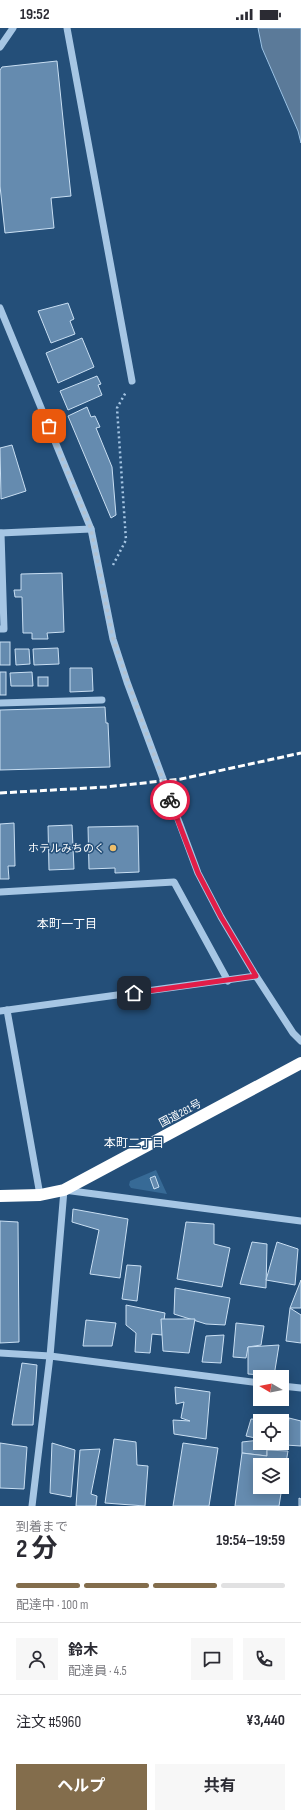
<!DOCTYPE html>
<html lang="ja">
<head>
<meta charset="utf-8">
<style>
	body { margin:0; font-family:"Sofia Sans Condensed","Noto Sans JP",sans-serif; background:#f7f7f7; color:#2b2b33; height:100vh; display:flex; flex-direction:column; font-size:15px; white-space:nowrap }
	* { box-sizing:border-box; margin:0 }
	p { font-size:13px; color:#7c7c81 }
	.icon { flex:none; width:22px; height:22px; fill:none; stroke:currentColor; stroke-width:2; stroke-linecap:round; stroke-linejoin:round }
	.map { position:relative; height:1478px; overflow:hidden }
	.details { display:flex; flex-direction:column; background:#fff; flex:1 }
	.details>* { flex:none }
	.needle { width:26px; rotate:280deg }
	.fabs { position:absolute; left:253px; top:1342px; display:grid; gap:8px }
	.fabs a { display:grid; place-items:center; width:36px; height:36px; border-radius:0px; background:#fff; box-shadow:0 2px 10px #0003; font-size:20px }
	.pin { position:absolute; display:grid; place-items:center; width:34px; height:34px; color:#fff; margin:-17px; border-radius:8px; box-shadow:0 2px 6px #0006 }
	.courier { position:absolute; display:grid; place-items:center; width:40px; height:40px; margin:-20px; border:3px solid #e11d48; border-radius:50%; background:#fff; color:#222; box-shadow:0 1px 5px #0007 }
	.headline em { font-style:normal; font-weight:700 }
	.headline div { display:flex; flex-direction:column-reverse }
	.headline { display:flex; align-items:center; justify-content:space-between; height:68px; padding:0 16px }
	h1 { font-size:26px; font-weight:700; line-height:30px }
	.bar { display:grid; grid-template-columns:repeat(4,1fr); gap:6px 4px; align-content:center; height:48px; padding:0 16px }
	.bar i { height:5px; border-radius:3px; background:#e1e1e2 }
	.bar .on { background:#836d4c }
	.bar p { grid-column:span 4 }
	.line { display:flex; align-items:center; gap:10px; padding:0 16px; border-top:1px solid #e1e1e2 }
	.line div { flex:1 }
	.round { display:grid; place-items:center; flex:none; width:42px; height:42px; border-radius:0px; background:#f7f7f7 }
	.primary-button { display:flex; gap:8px; margin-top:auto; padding:8px 16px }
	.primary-button a { flex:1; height:46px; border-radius:0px; background:#836d4c; color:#fff; font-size:16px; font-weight:700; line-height:46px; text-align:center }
	.primary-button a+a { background:#f7f7f7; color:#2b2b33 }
	.status { display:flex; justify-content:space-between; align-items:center; height:28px; padding:0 20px; background:#fff; direction:ltr }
	.status svg { height:11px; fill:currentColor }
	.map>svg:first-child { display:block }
	.green { fill:#376a96 }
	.water { fill:#5b7a99; stroke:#9ac2e5 }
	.building { fill:#658baf; stroke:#c9dff3 }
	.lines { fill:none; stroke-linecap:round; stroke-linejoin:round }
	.path { stroke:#a6c6e4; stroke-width:2.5; stroke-dasharray:2 3; stroke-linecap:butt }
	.minor { stroke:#a6c6e4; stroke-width:7 }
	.highway { stroke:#fff; stroke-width:12 }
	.rail { stroke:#fff; stroke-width:3; stroke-dasharray:7 3; stroke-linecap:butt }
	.done { stroke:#b2c1d0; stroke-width:4; stroke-dasharray:0 7.2 }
	.route { stroke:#e11d48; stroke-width:5 }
	.poi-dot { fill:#eebe6a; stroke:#244f79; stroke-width:1.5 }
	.labels { text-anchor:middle; stroke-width:3; stroke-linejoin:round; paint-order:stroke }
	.poi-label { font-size:11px; fill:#fff; stroke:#244f79; text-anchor:end }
	.street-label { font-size:11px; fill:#fff; stroke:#244f79 }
	.neighbourhood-label { font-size:12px; fill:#fff; stroke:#244f79 }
</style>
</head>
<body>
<div class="status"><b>19:52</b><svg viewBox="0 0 49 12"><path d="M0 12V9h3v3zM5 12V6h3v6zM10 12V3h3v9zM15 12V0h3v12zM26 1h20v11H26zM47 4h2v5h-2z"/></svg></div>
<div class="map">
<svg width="301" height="1478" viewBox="0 0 301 1478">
	<rect width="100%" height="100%" fill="#244f79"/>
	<polygon class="green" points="156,1142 167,1166 131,1160 129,1157 130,1153"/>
	<polygon class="water" points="258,0 301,0 301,115 298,103 262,20"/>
	<g class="building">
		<polygon points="57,33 71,168 51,170 54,200 5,205 0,158 0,42 2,39"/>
		<polygon points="68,275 74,291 70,293 75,306 51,315 38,283"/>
		<polygon points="82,310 94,339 58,355 46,325"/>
		<polygon points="97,348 101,356 98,357 102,367 68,382 60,363"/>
		<polygon points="87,379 91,389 95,388 100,399 96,400 112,439 116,487 111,490 68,388"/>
		<polygon points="12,417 26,463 1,471 0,420"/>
		<polygon points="62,545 64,604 47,605 48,611 32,611 32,605 23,605 22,569 15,569 14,562 21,562 21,546"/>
		<rect x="0" y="614" width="10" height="23"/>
		<polygon points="58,620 59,636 34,637 33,621"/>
		<polygon points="15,621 29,621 30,636 16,637"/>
		<polygon points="70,640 92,640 93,663 70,664"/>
		<rect x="0" y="644" width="6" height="23"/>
		<polygon points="32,644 33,658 11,658 10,645"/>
		<rect x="38" y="649" width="10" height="9"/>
		<polygon points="105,679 106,695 108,695 110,739 0,742 0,682"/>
		<polygon points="14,795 15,838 8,838 9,851 0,851 0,796"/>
		<polygon points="72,797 74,841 49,842 48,798"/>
		<polygon points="138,798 139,844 115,845 115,840 89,841 88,799"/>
		<polygon points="155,1148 159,1159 154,1161 150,1150"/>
		<polygon points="73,1181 128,1191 120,1250 90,1246 99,1202 72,1194"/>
		<polygon points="0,1193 18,1194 19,1314 0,1315"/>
		<polygon points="186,1194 214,1196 214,1216 230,1220 222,1259 177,1251"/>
		<polygon points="252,1214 267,1216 266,1260 240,1256"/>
		<polygon points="277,1214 298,1221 295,1257 266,1252"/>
		<polygon points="127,1237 141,1238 137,1273 122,1271"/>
		<polygon points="301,1252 301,1280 290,1280"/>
		<polygon points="175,1260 230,1270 225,1297 206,1296 174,1286"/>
		<polygon points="126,1277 165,1285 162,1307 152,1306 150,1325 135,1324 136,1305 126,1297"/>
		<polygon points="290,1280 301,1287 301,1315 286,1313"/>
		<polygon points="161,1291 195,1291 189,1325 163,1323"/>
		<polygon points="86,1292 116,1295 112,1318 83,1318"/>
		<polygon points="236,1295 264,1298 261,1317 248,1319 246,1330 233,1329"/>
		<polygon points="224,1307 221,1335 202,1334 206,1308"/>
		<polygon points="279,1317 274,1348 248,1346 248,1319"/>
		<polygon points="22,1335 37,1337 33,1397 12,1397"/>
		<polygon points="175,1359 210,1364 206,1411 174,1406 173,1392 190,1393 181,1390 184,1374 176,1376"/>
		<polygon points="289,1390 301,1393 301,1418 285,1417"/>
		<polygon points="251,1391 282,1393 282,1396 282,1393 260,1393 260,1411 246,1408"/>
		<polygon points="114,1411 136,1414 137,1437 148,1438 145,1478 105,1475"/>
		<polygon points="260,1412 260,1415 280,1415 279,1419 267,1418 267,1428 242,1425 242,1414"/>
		<polygon points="0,1415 27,1419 24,1461 0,1460"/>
		<polygon points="52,1415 75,1422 71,1469 50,1465"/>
		<polygon points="183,1415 218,1420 209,1478 173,1478"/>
		<polygon points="100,1421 91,1466 97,1468 96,1478 76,1478 80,1422"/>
		<polygon points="267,1422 288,1423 282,1459 282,1437 260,1437 260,1459 282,1459 279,1478 235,1478 242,1425 267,1428"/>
		<polygon points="299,1470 301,1471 301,1478 299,1478"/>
	</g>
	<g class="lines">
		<polyline class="path" points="113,537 126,512 117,380 126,364"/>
		<g class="minor">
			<polyline points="67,0 132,353"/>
			<polyline points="0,19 13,0"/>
			<polyline points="0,280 91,501 113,611 127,654 198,845 221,889 256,948 293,1005 301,1013"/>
			<polyline points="0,505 91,501"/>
			<polyline points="0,601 4,601 1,505"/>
			<polyline points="0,675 102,672"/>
			<polyline points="0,864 174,854 228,953"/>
			<polyline points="7,982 40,1167"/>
			<polyline points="0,983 256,948"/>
			<polyline points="0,1325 50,1328 260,1355"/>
			<polyline points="282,1358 301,1360"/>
			<polyline points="32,1478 50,1328 64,1162 301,1193"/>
		</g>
		<polyline class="highway" points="0,1168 40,1167 64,1162 301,1035"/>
		<polyline class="rail" points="0,765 106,759 181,751 301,725"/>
	</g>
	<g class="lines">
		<polyline class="done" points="49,398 91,501 113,611 170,772"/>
		<polyline class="route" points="134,965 256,948 221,889 198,845 170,772"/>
	</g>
	<circle class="poi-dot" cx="113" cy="820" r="4"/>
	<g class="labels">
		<g class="poi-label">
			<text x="105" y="824">ホテルみちのく</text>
		</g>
		<g class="street-label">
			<text transform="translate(180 1085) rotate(-28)" y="4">国道281号</text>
		</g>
		<g class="neighbourhood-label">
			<text x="67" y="900">本町一丁目</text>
			<text x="134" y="1119">本町二丁目</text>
		</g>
	</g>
</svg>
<div class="fabs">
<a><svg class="needle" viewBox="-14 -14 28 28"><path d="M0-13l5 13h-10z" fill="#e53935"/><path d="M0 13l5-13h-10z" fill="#7c7c81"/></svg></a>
<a><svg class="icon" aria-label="locate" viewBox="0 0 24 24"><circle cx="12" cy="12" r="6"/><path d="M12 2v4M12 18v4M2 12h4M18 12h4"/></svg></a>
<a><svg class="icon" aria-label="layers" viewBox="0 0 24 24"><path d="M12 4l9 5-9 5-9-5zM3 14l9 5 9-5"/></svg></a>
</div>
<div class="pin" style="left:49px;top:398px;background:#ea580c"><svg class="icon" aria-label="bag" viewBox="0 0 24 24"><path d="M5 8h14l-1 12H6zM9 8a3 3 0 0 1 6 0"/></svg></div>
<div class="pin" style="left:134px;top:965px;background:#1f2937"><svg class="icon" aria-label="home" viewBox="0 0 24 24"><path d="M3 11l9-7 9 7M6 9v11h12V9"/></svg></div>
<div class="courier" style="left:170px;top:772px"><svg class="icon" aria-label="bike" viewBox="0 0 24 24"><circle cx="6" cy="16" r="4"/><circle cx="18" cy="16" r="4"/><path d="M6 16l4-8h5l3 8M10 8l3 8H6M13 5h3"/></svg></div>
</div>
<section class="details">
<div class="headline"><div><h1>2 分</h1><p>到着まで</p></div><em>19:54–19:59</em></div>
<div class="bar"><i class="on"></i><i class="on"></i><i class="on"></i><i></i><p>配達中 · 100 m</p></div>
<div class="line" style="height:72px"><a class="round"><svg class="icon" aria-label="person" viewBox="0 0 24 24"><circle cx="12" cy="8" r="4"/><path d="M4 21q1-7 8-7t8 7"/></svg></a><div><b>鈴木</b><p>配達員 · 4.5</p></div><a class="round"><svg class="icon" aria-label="chat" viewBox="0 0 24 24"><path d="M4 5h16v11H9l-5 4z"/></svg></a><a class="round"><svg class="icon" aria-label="phone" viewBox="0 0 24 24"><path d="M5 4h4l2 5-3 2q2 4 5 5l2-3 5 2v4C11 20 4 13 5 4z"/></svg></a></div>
<div class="line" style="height:52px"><div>注文 #5960</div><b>¥3,440</b></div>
<div class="primary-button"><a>ヘルプ</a><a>共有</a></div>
</section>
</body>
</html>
